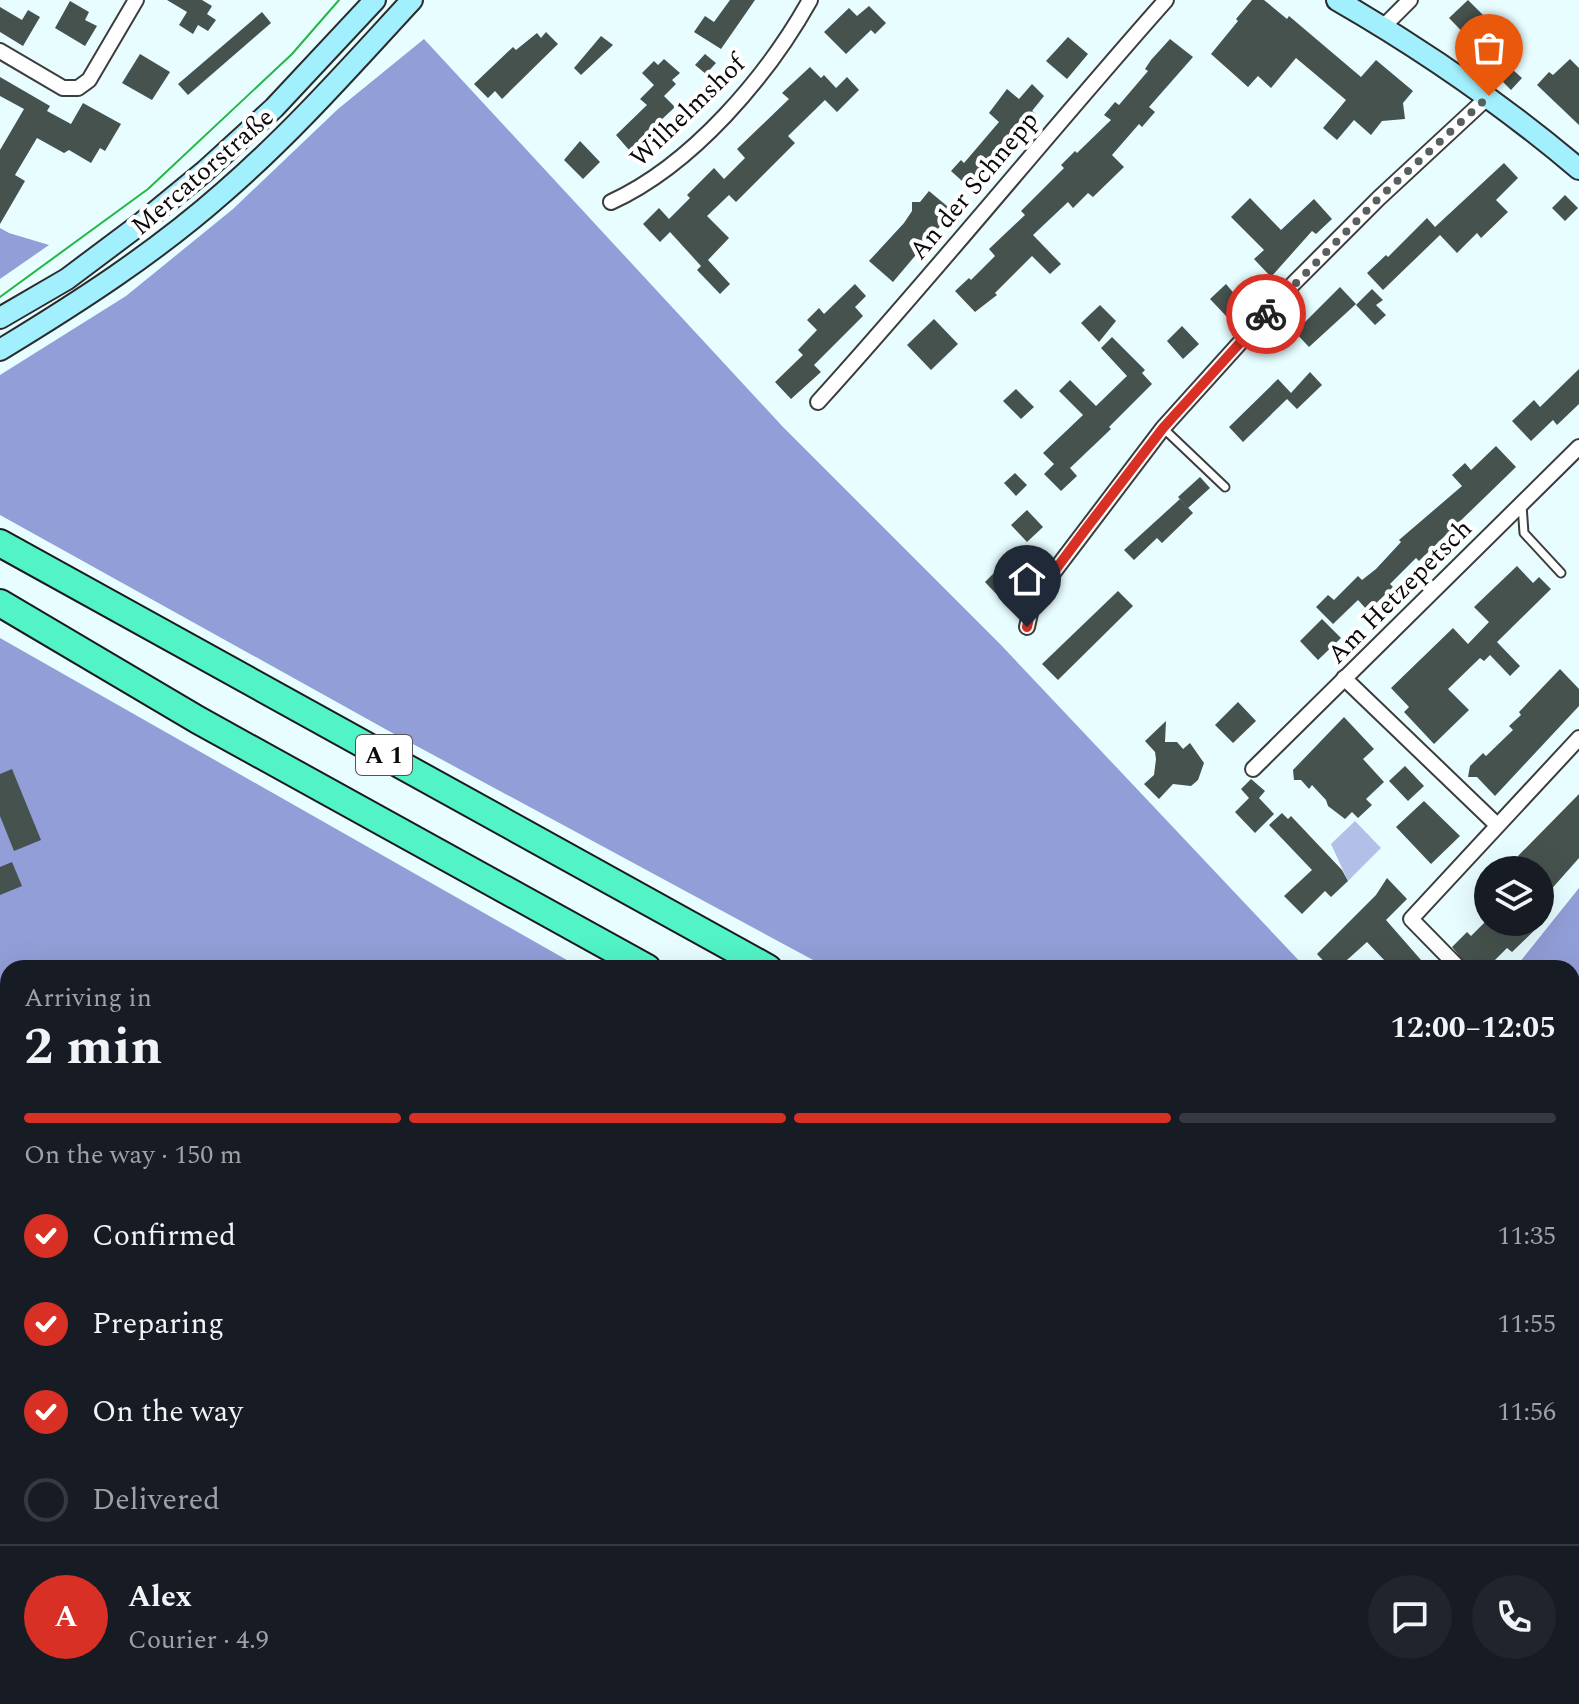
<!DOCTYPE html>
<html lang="en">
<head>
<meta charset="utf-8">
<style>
	body { margin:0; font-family:Spectral,serif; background:#20242c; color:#f1f3f6; height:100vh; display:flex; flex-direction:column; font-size:30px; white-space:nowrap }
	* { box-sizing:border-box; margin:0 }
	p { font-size:26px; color:#9ea1a6 }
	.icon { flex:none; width:44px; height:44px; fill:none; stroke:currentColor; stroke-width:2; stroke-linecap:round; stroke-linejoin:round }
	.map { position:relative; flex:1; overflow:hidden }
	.side { position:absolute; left:0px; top:960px; width:1580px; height:744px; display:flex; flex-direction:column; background:#171b24; border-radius:24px 24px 0 0; box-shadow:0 8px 32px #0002 }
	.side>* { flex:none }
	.buttons { position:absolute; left:1474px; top:856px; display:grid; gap:16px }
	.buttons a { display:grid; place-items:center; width:80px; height:80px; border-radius:50%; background:#171b24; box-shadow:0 8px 32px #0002; font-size:40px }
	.pin { position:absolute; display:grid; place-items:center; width:68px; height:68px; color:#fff; margin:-82px -34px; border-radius:50% 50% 50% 0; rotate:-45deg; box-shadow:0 0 8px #0007 }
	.pin .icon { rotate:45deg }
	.courier { position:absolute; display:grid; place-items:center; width:80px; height:80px; margin:-40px; border:6px solid #d93025; border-radius:50%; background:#fff; color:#222; box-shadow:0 2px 10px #0007 }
	.head em { font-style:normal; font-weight:700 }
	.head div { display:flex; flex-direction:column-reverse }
	.head { display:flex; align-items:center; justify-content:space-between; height:136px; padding:0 24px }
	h1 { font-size:52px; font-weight:700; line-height:60px }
	.bar { display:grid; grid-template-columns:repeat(4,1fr); gap:12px 8px; align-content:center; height:96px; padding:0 24px }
	.bar i { height:10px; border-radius:6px; background:#363941 }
	.bar .active { background:#d93025 }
	.bar p { grid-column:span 4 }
	.line { display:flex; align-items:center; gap:20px; padding:0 24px; border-top:2px solid #363941 }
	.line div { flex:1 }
	.round { display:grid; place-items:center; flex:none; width:84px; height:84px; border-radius:42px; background:#20242c }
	ol { padding:0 24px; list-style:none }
	li { display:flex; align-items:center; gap:24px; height:88px }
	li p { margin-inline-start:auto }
	li .icon { padding:8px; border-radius:50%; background:#d93025; color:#fff; stroke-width:4 }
	li:last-child { color:#9ea1a6 }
	li i { width:44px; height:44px; border:4px solid #363941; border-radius:50% }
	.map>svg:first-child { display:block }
	.green { fill:#b2bfe7 }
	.forest { fill:#929ed8 }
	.building { fill:#46524e }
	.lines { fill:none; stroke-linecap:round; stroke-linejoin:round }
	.lane-casing { stroke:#3d3d3d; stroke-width:11 }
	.street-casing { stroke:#3d3d3d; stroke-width:18 }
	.secondary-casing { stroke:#2c2c2c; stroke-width:24 }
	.highway-casing { stroke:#1b1b1b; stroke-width:30 }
	.lane { stroke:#fff; stroke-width:7 }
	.street { stroke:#fff; stroke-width:14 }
	.secondary { stroke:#a2f0fe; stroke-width:20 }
	.highway { stroke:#51f3c7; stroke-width:26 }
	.tram { stroke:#25b746; stroke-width:2 }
	.done { stroke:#575f60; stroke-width:8; stroke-dasharray:0 14.4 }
	.route { stroke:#d93025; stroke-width:10 }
	.labels { text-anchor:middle; stroke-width:8; stroke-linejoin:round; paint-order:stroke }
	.shield { fill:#fff; stroke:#545454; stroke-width:2 }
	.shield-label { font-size:24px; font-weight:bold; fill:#0a0a0a }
	.street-label { font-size:26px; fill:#0a0a0a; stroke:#fff }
</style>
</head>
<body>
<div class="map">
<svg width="1579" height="1704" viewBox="0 0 1579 1704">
	<rect width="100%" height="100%" fill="#e7fdff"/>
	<polygon class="green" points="1355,821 1381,848 1348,881 1331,844"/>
	<g class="forest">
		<polygon points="424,39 783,427 1001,645 1306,968 828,968 387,730 0,515 0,375 126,296 233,209 338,109"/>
		<polygon points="0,228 9,233 49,245 0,279"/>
		<polygon points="0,638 581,968 8,968 8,1612 0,1607"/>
		<polygon points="1579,888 1579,1416 1572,1411 1572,968 1515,968"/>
		<polygon points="1572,1562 1579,1567 1579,1704 1286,1704 1275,1696 1572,1696"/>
		<polygon points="116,1696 397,1696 404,1704 413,1696 1010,1696 981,1704 124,1704"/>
	</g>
	<g class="building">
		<polygon points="167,0 202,0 212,6 207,14 216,20 208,31 198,25 193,34 179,25 187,12"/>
		<polygon points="730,0 755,0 721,49 694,32 705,16 714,22"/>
		<polygon points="1252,0 1264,0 1287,19 1289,16 1361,77 1376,60 1413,91 1403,103 1405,119 1382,121 1371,135 1354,120 1337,140 1323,128 1346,100 1296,58 1271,88 1258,76 1248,87 1211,54 1238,21 1236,19"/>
		<polygon points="1468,0 1502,34 1483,53 1449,18"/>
		<polygon points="70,1 89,12 85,20 97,26 85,46 55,28"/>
		<polygon points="869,6 886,23 875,34 871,30 846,54 824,32 849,8 857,16"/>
		<polygon points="0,7 22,20 28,10 40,17 23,46 0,32"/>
		<polygon points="262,12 271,23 188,95 178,84"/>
		<polygon points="546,32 558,44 502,99 495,91 488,98 474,84 513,47 516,50 537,33 541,38"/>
		<polygon points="601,36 613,45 581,75 574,68"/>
		<polygon points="1068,37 1088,54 1067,79 1046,61"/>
		<polygon points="1170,39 1193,57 1149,107 1155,112 1142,127 1139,124 1112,155 1124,167 1093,197 1088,193 1073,208 1068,202 1033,235 1061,264 1050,274 1032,256 995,293 997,295 975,312 955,291 969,278 971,280 995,256 989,249 1025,215 1021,211 1064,168 1061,165 1075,151 1077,153 1111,120 1104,115 1115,102 1119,105 1148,71 1145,69 1151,60"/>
		<polygon points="140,54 170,72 152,100 122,83"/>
		<polygon points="705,54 716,63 706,74 695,65"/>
		<polygon points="664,59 680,73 672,80 676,84 664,96 675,107 629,150 616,135 647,105 640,99 654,85 642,73 654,61 658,65"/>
		<polygon points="1570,59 1579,68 1579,125 1537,85 1549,72 1553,75"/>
		<polygon points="810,67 821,78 824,75 836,88 847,77 859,90 837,112 825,100 788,136 795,143 736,202 729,195 707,216 729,238 708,260 730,284 720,294 697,270 701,266 670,232 660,242 643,224 659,208 669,219 690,198 687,195 714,168 724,179 745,158 737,149 789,99 782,93"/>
		<polygon points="1512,69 1522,78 1511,90 1501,80"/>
		<polygon points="0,77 50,106 47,111 71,124 83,103 121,124 105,151 100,148 91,163 69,150 64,153 37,138 15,175 25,181 0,224 0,150 24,109 0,96"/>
		<polygon points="1032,84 1044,96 1032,111 1036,114 1017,137 1011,132 985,162 990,167 971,189 951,171 961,160 964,163 999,122 989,113 1007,89 1019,99"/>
		<polygon points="580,141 600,162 583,179 564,160"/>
		<polygon points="1504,163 1518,178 1496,200 1508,212 1481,238 1477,233 1457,253 1440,235 1383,290 1367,273 1386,255 1388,257 1427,218 1435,227"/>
		<polygon points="929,191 953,211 893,282 869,261 904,223 912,211 912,202 920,202"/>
		<polygon points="1565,195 1578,208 1565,221 1552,208"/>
		<polygon points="1250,198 1281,230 1314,199 1332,219 1316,234 1312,231 1271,277 1254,259 1264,250 1231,217"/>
		<polygon points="855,284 866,296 855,307 863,316 814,365 821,372 791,399 775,382 803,355 798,350 817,330 807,320 819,308 824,314"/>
		<polygon points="1226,284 1242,303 1227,317 1210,299"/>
		<polygon points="1340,287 1356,304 1309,347 1295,332"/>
		<polygon points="1372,289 1383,300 1376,305 1386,315 1375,325 1356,305"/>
		<polygon points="1100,305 1116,321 1099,342 1081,323"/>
		<polygon points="934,319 958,344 931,370 907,345"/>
		<polygon points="1182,326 1199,344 1183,359 1167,341"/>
		<polygon points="1112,337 1145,370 1142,373 1152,384 1109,427 1111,429 1070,468 1077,476 1061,491 1044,474 1054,464 1043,453 1083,415 1059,391 1070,380 1096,406 1127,376 1101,348"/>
		<polygon points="1579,369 1579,404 1557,425 1553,420 1531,441 1512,421 1534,400 1540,407"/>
		<polygon points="1310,372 1322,385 1297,409 1287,399 1243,442 1229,427 1278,379 1291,393"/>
		<polygon points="1016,389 1034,407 1021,419 1003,401"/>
		<polygon points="1496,446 1516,467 1419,561 1416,558 1390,584 1393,587 1368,611 1358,600 1333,624 1316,607 1328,595 1334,600 1358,576 1362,580 1376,569 1401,542 1399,540 1462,486 1452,475 1465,463 1471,470"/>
		<polygon points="1015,473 1027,485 1016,496 1004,483"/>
		<polygon points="1200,477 1210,488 1188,508 1178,497"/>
		<polygon points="1180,499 1193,513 1162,543 1157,538 1134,560 1124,550"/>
		<polygon points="1027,510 1043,527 1027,542 1011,525"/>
		<polygon points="1001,566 1017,585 1001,599 985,582"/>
		<polygon points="1517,566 1533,583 1539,577 1551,589 1497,642 1520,666 1510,676 1490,655 1484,661 1480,658 1448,689 1469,710 1434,744 1404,712 1409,707 1391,688 1453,628 1468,644 1489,622 1474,607"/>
		<polygon points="1118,591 1133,606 1058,680 1042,664"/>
		<polygon points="1322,619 1341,638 1318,660 1300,641"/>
		<polygon points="1560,669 1579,689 1579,706 1495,796 1477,777 1468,777 1470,766 1483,753 1486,756 1513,730 1509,726 1521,715 1519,712"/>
		<polygon points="1238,702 1256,721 1233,743 1215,725"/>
		<polygon points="1344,717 1374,749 1363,759 1384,782 1366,799 1372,805 1358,818 1352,812 1345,819 1328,806 1326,800 1312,785 1309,789 1301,780 1294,780 1293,770"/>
		<polygon points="1166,721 1165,742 1177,742 1183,749 1190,743 1204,763 1198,780 1191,786 1173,784 1159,799 1144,784 1154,775 1156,759 1155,752 1145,741"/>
		<polygon points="1405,766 1424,786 1408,801 1389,781"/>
		<polygon points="12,769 41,840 14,851 0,816 0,774"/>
		<polygon points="1251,779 1265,791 1259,798 1274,814 1255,833 1235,812 1249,798 1241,789"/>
		<polygon points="1579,794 1579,858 1540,902 1540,870 1510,870 1521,859 1518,856"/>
		<polygon points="1424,801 1460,836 1431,864 1396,827"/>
		<polygon points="1282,813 1288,819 1291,816 1342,870 1348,881 1331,897 1325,891 1302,914 1284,896 1312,870 1269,825"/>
		<polygon points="12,862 22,886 0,895 0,867"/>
		<polygon points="1387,878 1407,899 1386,920 1428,968 1386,968 1386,962 1367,942 1338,968 1330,968 1317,954 1376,895"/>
		<polygon points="1485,922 1543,922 1512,952 1507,948 1487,968 1469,968 1452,947 1467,932 1471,936"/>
	</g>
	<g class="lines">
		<g class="lane-casing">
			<g id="lane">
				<polyline points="1163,428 1225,487"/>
				<polyline points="1522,505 1524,533 1561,573"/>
			</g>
		</g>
		<g class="street-casing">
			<g id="street">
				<polyline points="1383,27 1410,0"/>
				<polyline points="0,51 63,88 78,88 89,80 136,0"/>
				<path d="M 611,202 C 692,165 767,77 810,0"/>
				<path d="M 818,402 C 937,271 1048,133 1166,0"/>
				<polyline points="1027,627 1033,600 1040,590 1163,428 1293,284 1379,198 1489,96"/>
				<polyline points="1344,678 1497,825"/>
				<polyline points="1253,769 1579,447"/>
				<polyline points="1459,968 1411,919 1579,738"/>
				<polyline points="0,1305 8,1312"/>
				<polyline points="388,1696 395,1704"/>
			</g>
		</g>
		<g class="secondary-casing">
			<g id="secondary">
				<path d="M 1337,0 C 1424,50 1502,104 1579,169"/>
				<polyline points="0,318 67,279 143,222 205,171 274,108 375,0"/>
				<path d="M 0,350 C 79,302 155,253 224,192 C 292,133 351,66 412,0"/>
			</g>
		</g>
		<g class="highway-casing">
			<g id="highway">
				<polyline points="0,543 768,968"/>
				<polyline points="0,603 198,720 647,968"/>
				<polyline points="1572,1451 1579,1456"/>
				<polyline points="1572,1516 1579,1521"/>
			</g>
		</g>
		<use href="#lane" class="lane"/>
		<use href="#street" class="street"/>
		<use href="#secondary" class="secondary"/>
		<use href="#highway" class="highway"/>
		<polyline class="tram" points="0,297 148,189 292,54 339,0"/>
	</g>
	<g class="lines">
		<polyline class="done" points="1266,314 1379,198 1489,96"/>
		<polyline class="route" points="1027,627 1033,600 1085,530 1163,428 1266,314"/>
	</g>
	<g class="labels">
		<rect class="shield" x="356" y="735" width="56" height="40" rx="6"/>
		<g class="shield-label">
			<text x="384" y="763">A 1</text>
		</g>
		<g class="street-label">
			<text transform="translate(687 110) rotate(-44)" y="9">Wilhelmshof</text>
			<text transform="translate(202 171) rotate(-41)" y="9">Mercatorstraße</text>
			<text transform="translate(973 185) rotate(-50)" y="9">An der Schnepp</text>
			<text transform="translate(1399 591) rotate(-45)" y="9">Am Hetzepetsch</text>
		</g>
	</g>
</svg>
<div class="buttons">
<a><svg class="icon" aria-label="layers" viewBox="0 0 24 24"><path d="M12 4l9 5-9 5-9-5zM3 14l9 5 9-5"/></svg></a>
</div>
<div class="pin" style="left:1489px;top:96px;background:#ea580c"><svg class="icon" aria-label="bag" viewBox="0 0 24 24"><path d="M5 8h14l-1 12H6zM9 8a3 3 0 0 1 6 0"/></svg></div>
<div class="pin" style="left:1027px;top:627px;background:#1f2937"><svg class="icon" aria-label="home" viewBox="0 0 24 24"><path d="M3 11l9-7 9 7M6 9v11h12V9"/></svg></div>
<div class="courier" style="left:1266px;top:314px"><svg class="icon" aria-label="bike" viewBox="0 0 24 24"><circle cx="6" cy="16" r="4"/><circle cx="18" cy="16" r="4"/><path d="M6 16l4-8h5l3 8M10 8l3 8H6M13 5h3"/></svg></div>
<section class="side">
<div class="head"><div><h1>2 min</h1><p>Arriving in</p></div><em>12:00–12:05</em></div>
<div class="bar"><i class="active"></i><i class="active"></i><i class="active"></i><i></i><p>On the way · 150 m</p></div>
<ol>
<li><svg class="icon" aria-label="check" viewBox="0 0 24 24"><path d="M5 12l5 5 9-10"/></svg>Confirmed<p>11:35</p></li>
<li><svg class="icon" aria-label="check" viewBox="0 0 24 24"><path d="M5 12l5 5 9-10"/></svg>Preparing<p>11:55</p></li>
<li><svg class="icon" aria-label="check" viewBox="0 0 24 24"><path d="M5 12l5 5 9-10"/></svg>On the way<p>11:56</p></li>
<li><i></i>Delivered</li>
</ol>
<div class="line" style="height:144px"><b class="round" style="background:#d93025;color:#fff">A</b><div><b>Alex</b><p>Courier · 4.9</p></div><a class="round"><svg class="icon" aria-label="chat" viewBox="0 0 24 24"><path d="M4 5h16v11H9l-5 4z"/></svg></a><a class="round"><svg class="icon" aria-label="phone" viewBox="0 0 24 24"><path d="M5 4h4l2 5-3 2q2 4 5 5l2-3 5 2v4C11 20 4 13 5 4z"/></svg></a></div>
</section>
</div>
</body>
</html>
